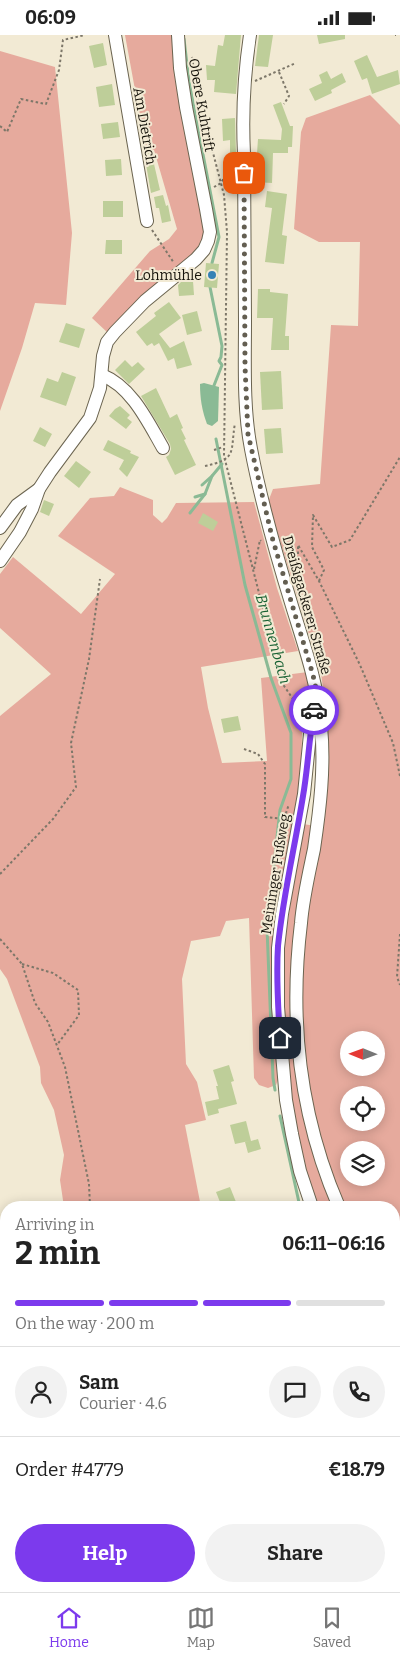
<!DOCTYPE html>
<html lang="en">
<head>
<meta charset="utf-8">
<style>
	body { margin:0; font-family:Bitter,serif; background:#f2f2f2; color:#222; height:100vh; display:flex; flex-direction:column; font-size:19px; white-space:nowrap }
	* { box-sizing:border-box; margin:0 }
	p { font-size:16px; color:#767676 }
	.icon { flex:none; width:28px; height:28px; fill:none; stroke:currentColor; stroke-width:2; stroke-linecap:round; stroke-linejoin:round }
	.map { position:relative; flex:1; overflow:hidden }
	.drawer { position:absolute; left:0px; top:1166px; width:400px; height:391px; display:flex; flex-direction:column; background:#fff; border-radius:20px 20px 0 0; box-shadow:0 2px 12px #0003 }
	.drawer>* { flex:none }
	.needle { width:32px; rotate:271deg }
	.buttons { position:absolute; left:340px; top:996px; display:grid; gap:10px }
	.buttons a { display:grid; place-items:center; width:45px; height:45px; border-radius:50%; background:#fff; box-shadow:0 2px 12px #0003; font-size:25px }
	.pin { position:absolute; display:grid; place-items:center; width:42px; height:42px; color:#fff; margin:-21px; border-radius:10px; box-shadow:0 2px 8px #0006 }
	.courier { position:absolute; display:grid; place-items:center; width:50px; height:50px; margin:-25px; border:4px solid #7c3aed; border-radius:50%; background:#fff; color:#222; box-shadow:0 1px 6px #0007 }
	.overview em { font-style:normal; font-weight:700 }
	.overview div { display:flex; flex-direction:column-reverse }
	.overview { display:flex; align-items:center; justify-content:space-between; height:85px; padding:0 15px }
	h1 { font-size:32px; font-weight:700; line-height:38px }
	.bar { display:grid; grid-template-columns:repeat(4,1fr); gap:8px 5px; align-content:center; height:60px; padding:0 15px }
	.bar i { height:6px; border-radius:4px; background:#e0e0e0 }
	.bar .on { background:#7c3aed }
	.bar p { grid-column:span 4 }
	.line { display:flex; align-items:center; gap:12px; padding:0 15px; border-top:1px solid #e0e0e0 }
	.line div { flex:1 }
	.round { display:grid; place-items:center; flex:none; width:52px; height:52px; border-radius:26px; background:#f2f2f2 }
	.button { display:flex; gap:10px; margin-top:auto; padding:10px 15px }
	.button a { flex:1; height:58px; border-radius:30px; background:#7c3aed; color:#fff; font-size:20px; font-weight:700; line-height:58px; text-align:center }
	.button a+a { background:#f2f2f2; color:#222 }
	.status { display:flex; justify-content:space-between; align-items:center; height:35px; padding:0 25px; background:#fff; direction:ltr }
	.status svg { height:14px; fill:currentColor }
	.tab-bar { display:flex; justify-content:space-around; align-items:center; height:70px; border-top:1px solid #e0e0e0; background:#fff; font-size:14px; color:#767676 }
	.tab-bar a { display:grid; justify-items:center; gap:2px }
	.tab-bar .on { color:#7c3aed }
	.map>svg:first-child { display:block }
	.green { fill:#ffc3b6 }
	.forest { fill:#e6aa9d; fill-rule:evenodd }
	.water { fill:#8aba95 }
	.lines { fill:none; stroke-linecap:round; stroke-linejoin:round }
	.stream { stroke:#8aba95; stroke-width:3 }
	.building { fill:#bece99 }
	.minor-casing { stroke:#6b6450; stroke-width:14 }
	.path { stroke:#7d7769; stroke-width:2; stroke-dasharray:2.5 2.5; stroke-linecap:butt }
	.minor { stroke:#fff; stroke-width:12 }
	.done { stroke:#635e51; stroke-width:5; stroke-dasharray:0 9 }
	.route { stroke:#7c3aed; stroke-width:6 }
	.poi-dot { fill:#3582b5; stroke:#f2ead4; stroke-width:2 }
	.labels { text-anchor:middle; stroke-width:4; stroke-linejoin:round; paint-order:stroke }
	.street-label { font-size:14px; fill:#16130b; stroke:#f2ead4 }
	.poi-label { font-size:14px; fill:#16130b; stroke:#f2ead4; text-anchor:end }
	.water-label { font-size:15px; font-style:italic; fill:#186233; stroke:#f2ead4 }
</style>
</head>
<body>
<div class="status"><b>06:09</b><svg viewBox="0 0 49 12"><path d="M0 12V9h3v3zM5 12V6h3v6zM10 12V3h3v9zM15 12V0h3v12zM26 1h20v11H26zM47 4h2v5h-2z"/></svg></div>
<div class="map">
<svg width="400" height="1557" viewBox="0 0 400 1557">
	<rect width="100%" height="100%" fill="#f2ead4"/>
	<g class="green">
		<polygon points="0,1186 6,1195 6,1250 0,1244"/>
		<polygon points="394,1357 400,1366 400,1411 394,1397"/>
		<polygon points="394,1502 400,1508 400,1557 395,1557 391,1551 394,1551"/>
		<polygon points="250,1551 307,1551 312,1557 242,1557"/>
	</g>
	<g class="forest">
		<polygon points="125,0 173,0 207,195 199,217 108,298 92,283 150,216 169,204 177,194 154,115 146,115"/>
		<polygon points="0,16 55,32 72,198 66,270 35,268 22,313 0,376"/>
		<path d="M 370,60 L 400,90 L 400,1366 L 394,1357 L 394,1172 L 315,1172 L 302,1135 L 286,1027 L 283,918 L 303,789 L 322,792 L 327,706 L 325,668 L 321,638 L 268,467 L 273,454 L 320,449 L 331,290 L 358,291 L 360,207 L 319,207 L 294,194 L 301,97 L 306,83 ZM 349,1005 L 376,1005 L 376,1032 L 349,1032 ZM 349,1060 L 376,1060 L 376,1088 L 349,1088 ZM 349,1115 L 376,1115 L 376,1142 L 349,1142 Z"/>
		<polygon points="120,452 153,465 153,480 162,488 167,483 176,468 254,467 277,553 298,616 201,632 208,673 222,728 267,726 261,643 308,637 312,670 302,698 301,749 275,913 280,1039 276,1050 268,1053 259,1050 254,1043 249,883 226,886 220,901 191,906 182,944 186,1029 197,1047 206,1085 185,1090 201,1172 64,1172 60,1145 64,1120 54,1075 41,1048 40,1032 7,944 0,934 0,681 51,639 0,593 0,539 13,522 81,579 115,539 58,501 90,463 114,461"/>
		<polygon points="189,1551 250,1551 242,1557 191,1557"/>
		<polygon points="307,1551 391,1551 395,1557 312,1557"/>
	</g>
	<path class="water" d="M 204,348 L 219,352 L 218,386 L 212,391 L 207,389 C 202,376 200,363 200,349 Z"/>
	<g class="lines">
		<g class="stream">
			<polyline points="184,4 189,47 219,202 212,228"/>
			<polyline points="210,252 222,311 221,322 219,326 222,330 213,353"/>
			<polyline points="216,404 245,550 271,643 291,698 291,744 280,775 267,893 273,1043 275,1055"/>
			<polyline points="202,450 212,441 222,429"/>
			<polyline points="195,462 205,459 212,441"/>
			<polyline points="190,478 205,459"/>
			<polyline points="280,1081 300,1172"/>
			<polyline points="394,1363 400,1372"/>
		</g>
	</g>
	<g class="building">
		<polygon points="225,0 241,0 236,59 214,57 215,45 207,45 206,30 215,31 218,10 223,11"/>
		<polygon points="259,0 273,0 268,32 255,31"/>
		<polygon points="317,0 345,0 345,4 319,9"/>
		<polygon points="103,8 107,30 94,33 89,11"/>
		<polygon points="367,20 377,42 398,35 400,49 372,59 367,43 362,45 354,26"/>
		<polygon points="327,36 331,44 342,38 346,47 331,55 332,58 315,66 309,54 322,48 319,40"/>
		<polygon points="112,49 115,70 99,72 96,52"/>
		<polygon points="281,67 290,91 293,91 292,112 288,112 288,118 273,118 272,148 255,147 258,104 281,105 282,94 273,70"/>
		<polygon points="235,83 236,118 230,120 230,105 223,106 222,84"/>
		<polygon points="118,87 120,102 103,104 101,89"/>
		<polygon points="151,116 160,155 151,158 144,118"/>
		<polygon points="121,124 122,140 106,141 105,125"/>
		<polygon points="267,156 287,159 282,200 287,201 284,229 265,227 272,173 265,172"/>
		<polygon points="163,160 166,171 168,170 171,186 162,188 159,173 156,173 154,162"/>
		<rect x="103" y="166" width="20" height="16"/>
		<polygon points="106,205 122,205 122,219 105,219"/>
		<polygon points="206,228 219,229 217,253 204,252"/>
		<polygon points="193,246 194,260 179,261 178,250 181,247"/>
		<polygon points="258,254 270,254 270,257 288,259 285,301 289,301 289,315 271,315 273,283 257,283"/>
		<polygon points="169,267 181,283 159,299 170,313 184,306 192,330 177,334 174,323 168,326 159,308 154,311 152,308 147,311 136,297 156,281 154,278"/>
		<polygon points="197,276 202,296 187,300 182,280"/>
		<polygon points="66,288 85,294 79,313 59,307"/>
		<polygon points="125,325 132,332 138,327 145,334 129,349 115,335"/>
		<polygon points="281,336 283,374 262,375 260,337"/>
		<polygon points="62,337 76,342 66,371 40,362 47,343 58,347"/>
		<polygon points="156,353 170,383 177,379 183,393 181,394 186,404 184,405 196,430 175,440 166,422 169,420 171,414 170,409 141,361"/>
		<polygon points="120,371 130,380 127,383 132,387 126,394 109,381 115,374"/>
		<polygon points="40,392 52,399 45,412 33,406"/>
		<polygon points="281,393 283,418 266,419 264,394"/>
		<polygon points="108,405 131,416 130,418 139,422 127,442 119,434 124,425 103,415"/>
		<polygon points="76,426 91,437 79,453 64,441"/>
		<polygon points="44,465 54,469 49,481 40,477"/>
		<polygon points="203,478 218,487 213,496 198,488"/>
		<polygon points="238,681 241,695 224,698 221,684"/>
		<polygon points="229,1030 234,1046 231,1047 237,1069 218,1074 219,1078 208,1081 205,1067 219,1064 216,1051 218,1051 213,1035"/>
		<polygon points="246,1086 251,1106 258,1104 261,1114 248,1118 245,1107 249,1106 235,1109 230,1090"/>
		<polygon points="230,1152 238,1172 222,1172 216,1157"/>
	</g>
	<g class="lines">
		<g class="minor-casing">
			<g id="minor">
				<polyline points="115,0 147,186"/>
				<path d="M 250,0 C 244,40 242,79 244,119 C 244,174 245,230 245,286 C 245,328 243,373 251,414 C 261,467 276,519 292,571 C 304,610 318,649 321,691 C 325,732 320,773 314,814 C 309,838 303,863 301,888 C 289,986 300,1082 339,1172"/>
				<path d="M 102,340 C 132,352 148,387 163,413"/>
				<polyline points="0,493 17,470 39,454"/>
				<polyline points="0,526 20,497 32,474 39,454 50,437 90,383 100,353 103,321 107,307 115,297 145,266 196,224 204,215 208,206 210,197 206,174 186,72 180,33 178,0"/>
				<polyline points="312,1172 300,1136 292,1099 286,1065 278,972 278,913 282,879 304,759 310,699 315,671"/>
				<polyline points="394,1275 400,1284"/>
				<polyline points="394,1425 400,1440"/>
			</g>
		</g>
		<g class="path">
			<polyline points="395,0 396,0"/>
			<polyline points="192,22 198,60 224,160 227,197 224,421 282,648 302,677"/>
			<polyline points="279,37 289,61 284,69"/>
			<polyline points="255,46 296,28"/>
			<polyline points="0,91 7,97 21,64 46,69 59,35 63,5 85,0"/>
			<polyline points="214,152 221,148 232,129"/>
			<polyline points="152,195 174,228"/>
			<polyline points="214,415 223,412"/>
			<path d="M 205,431 C 238,424 230,417 235,388"/>
			<polyline points="254,534 260,505 261,506"/>
			<polyline points="319,546 324,535 312,512 313,480 332,512 350,505 400,422"/>
			<polyline points="298,549 298,510 319,546 360,630 393,708 400,741"/>
			<polyline points="244,714 258,719 265,729 265,782 284,784 289,769"/>
			<polyline points="0,839 53,784 76,752 71,708 89,624 100,544"/>
			<polyline points="400,899 397,942 400,950"/>
			<polyline points="0,904 22,929 35,968 48,987 65,1032 89,1149 90,1172"/>
			<polyline points="22,929 53,938 78,955 79,980 57,1010"/>
			<polyline points="394,1338 400,1348"/>
			<polyline points="218,1551 219,1557"/>
			<polyline points="318,1551 323,1557"/>
		</g>
		<use href="#minor" class="minor"/>
	</g>
	<g class="lines">
		<polyline class="done" points="244,138 245,331 248,399 272,502 313,640 317,658 314,675"/>
		<path class="route" d="M 280,1003 C 278,973 276,942 278,911 C 283,861 295,811 303,761 C 308,733 309,703 314,675"/>
	</g>
	<circle class="poi-dot" cx="212" cy="240" r="5"/>
	<g class="labels">
		<g class="street-label">
			<text transform="translate(202 70) rotate(80)" y="5">Obere Kuhtrift</text>
			<text transform="translate(145 91) rotate(80)" y="5">Am Dietrich</text>
			<text transform="translate(307 570) rotate(74)" y="5">Dreißigackerer Straße</text>
			<text transform="translate(275 839) rotate(-81)" y="5">Meininger Fußweg</text>
		</g>
		<g class="poi-label">
			<text x="202" y="245">Lohmühle</text>
		</g>
		<g class="water-label">
			<text transform="translate(273 604) rotate(74)" y="5">Brunnenbach</text>
		</g>
	</g>
</svg>
<div class="buttons">
<a><svg class="needle" viewBox="-14 -14 28 28"><path d="M0-13l5 13h-10z" fill="#e53935"/><path d="M0 13l5-13h-10z" fill="#767676"/></svg></a>
<a><svg class="icon" aria-label="locate" viewBox="0 0 24 24"><circle cx="12" cy="12" r="6"/><path d="M12 2v4M12 18v4M2 12h4M18 12h4"/></svg></a>
<a><svg class="icon" aria-label="layers" viewBox="0 0 24 24"><path d="M12 4l9 5-9 5-9-5zM3 14l9 5 9-5"/></svg></a>
</div>
<div class="pin" style="left:244px;top:138px;background:#ea580c"><svg class="icon" aria-label="bag" viewBox="0 0 24 24"><path d="M5 8h14l-1 12H6zM9 8a3 3 0 0 1 6 0"/></svg></div>
<div class="pin" style="left:280px;top:1003px;background:#1f2937"><svg class="icon" aria-label="home" viewBox="0 0 24 24"><path d="M3 11l9-7 9 7M6 9v11h12V9"/></svg></div>
<div class="courier" style="left:314px;top:675px"><svg class="icon" aria-label="car" viewBox="0 0 24 24"><path d="M5 17H2v-5l4-1 3-4h7l3 4 3 1v5h-3M9 17h6M6 11h13"/><circle cx="7" cy="17" r="2"/><circle cx="17" cy="17" r="2"/></svg></div>
<section class="drawer">
<div class="overview"><div><h1>2 min</h1><p>Arriving in</p></div><em>06:11–06:16</em></div>
<div class="bar"><i class="on"></i><i class="on"></i><i class="on"></i><i></i><p>On the way · 200 m</p></div>
<div class="line" style="height:90px"><a class="round"><svg class="icon" aria-label="person" viewBox="0 0 24 24"><circle cx="12" cy="8" r="4"/><path d="M4 21q1-7 8-7t8 7"/></svg></a><div><b>Sam</b><p>Courier · 4.6</p></div><a class="round"><svg class="icon" aria-label="chat" viewBox="0 0 24 24"><path d="M4 5h16v11H9l-5 4z"/></svg></a><a class="round"><svg class="icon" aria-label="phone" viewBox="0 0 24 24"><path d="M5 4h4l2 5-3 2q2 4 5 5l2-3 5 2v4C11 20 4 13 5 4z"/></svg></a></div>
<div class="line" style="height:65px"><div>Order #4779</div><b>€18.79</b></div>
<div class="button"><a>Help</a><a>Share</a></div>
</section>
</div>
<nav class="tab-bar">
<a class="on"><svg class="icon" aria-label="home" viewBox="0 0 24 24"><path d="M3 11l9-7 9 7M6 9v11h12V9"/></svg>Home</a>
<a><svg class="icon" aria-label="map" viewBox="0 0 24 24"><path d="M3 6l6-2 6 2 6-2v14l-6 2-6-2-6 2zM9 4v14M15 6v14"/></svg>Map</a>
<a><svg class="icon" aria-label="saved" viewBox="0 0 24 24"><path d="M7 4h10v16l-5-4-5 4z"/></svg>Saved</a>
</nav>
</body>
</html>
